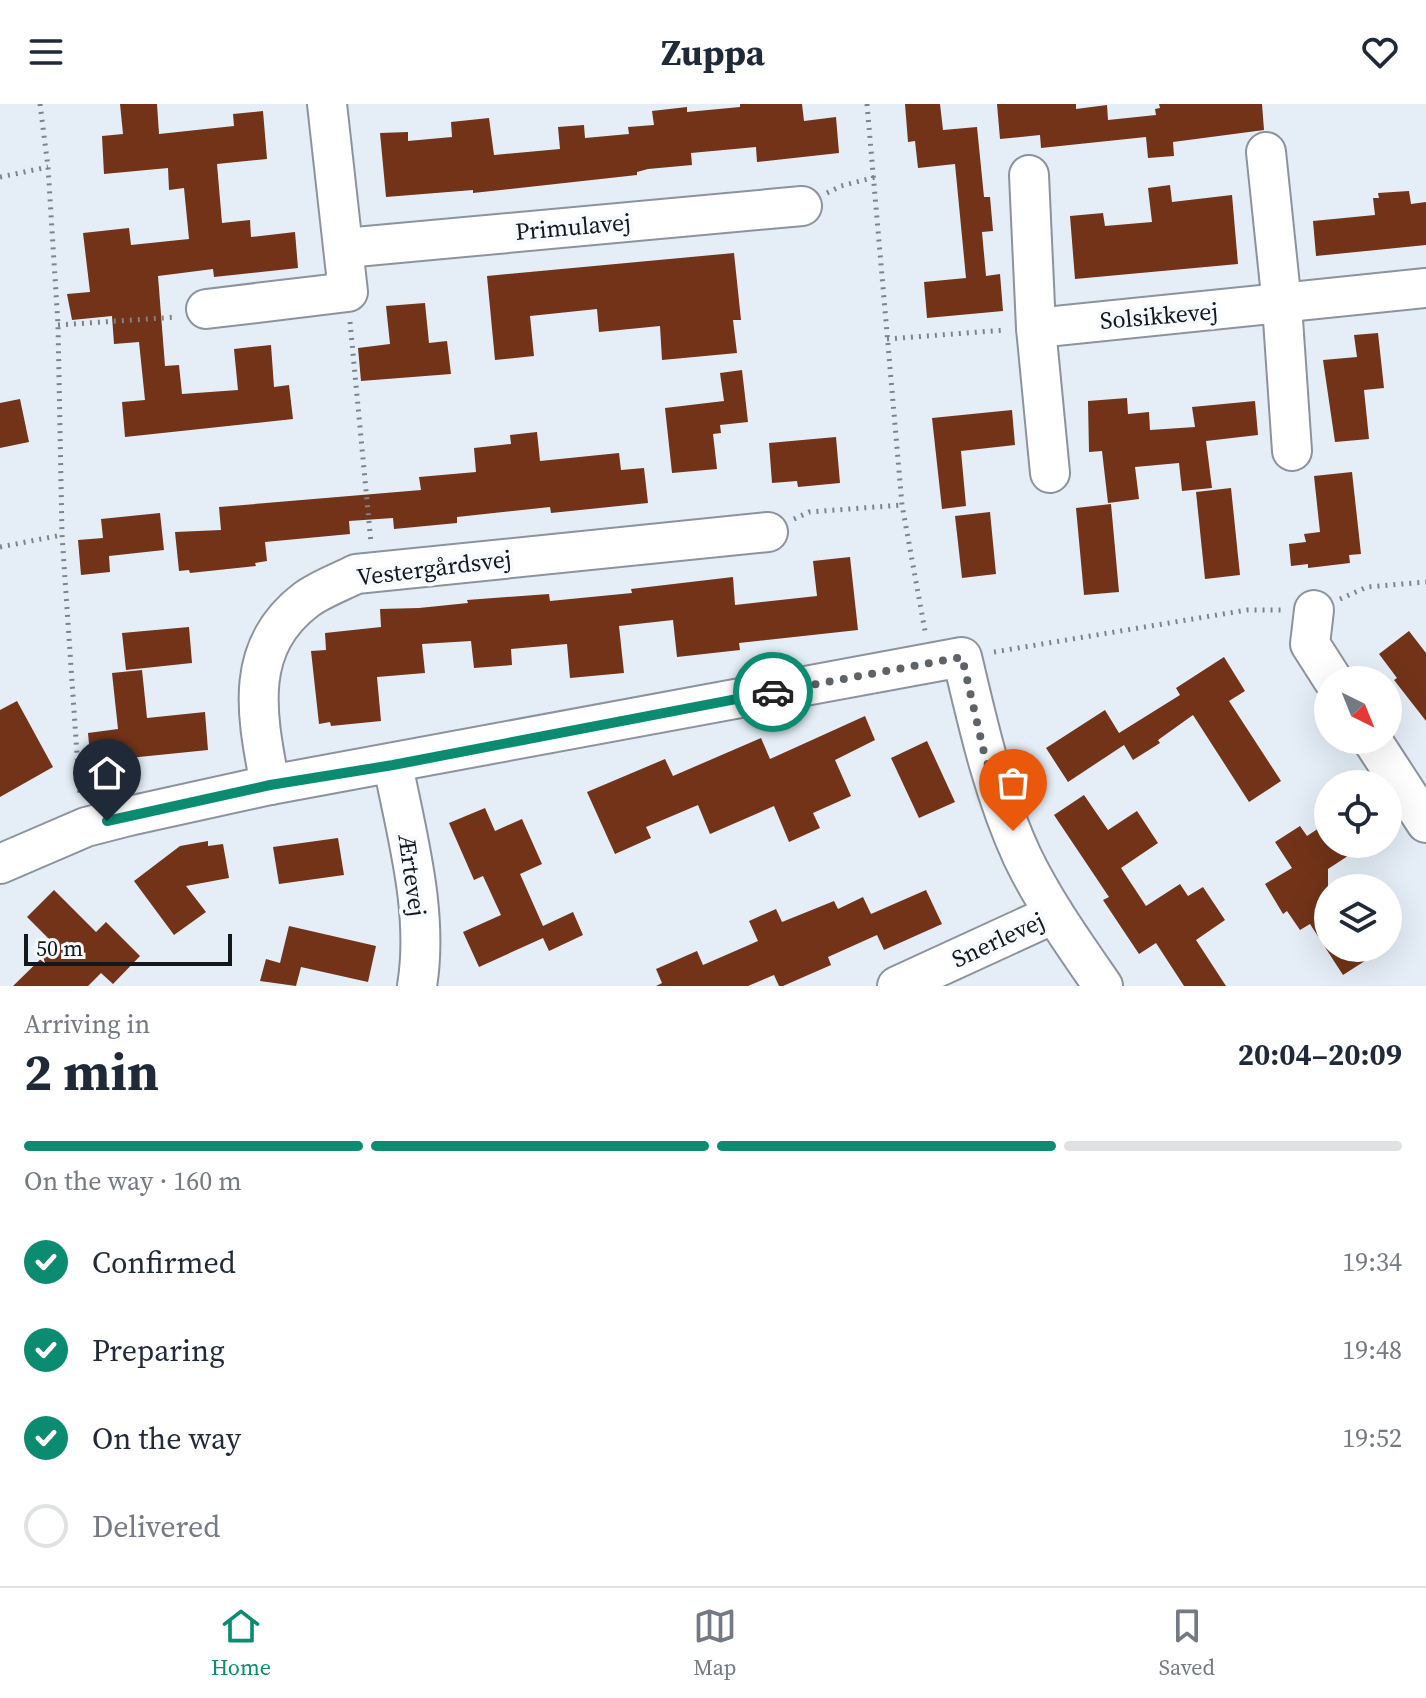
<!DOCTYPE html>
<html lang="en">
<head>
<meta charset="utf-8">
<style>
	body { margin:0; font-family:"Source Serif 4",serif; background:#f2f2f3; color:#1f2937; height:100vh; display:flex; flex-direction:column; font-size:30px; white-space:nowrap }
	* { box-sizing:border-box; margin:0 }
	p { font-size:26px; color:#747a83 }
	.icon { flex:none; width:44px; height:44px; fill:none; stroke:currentColor; stroke-width:2; stroke-linecap:round; stroke-linejoin:round }
	.map { position:relative; height:882px; overflow:hidden }
	.drawer { display:flex; flex-direction:column; background:#fff; flex:1 }
	.drawer>* { flex:none }
	.needle { width:52px; rotate:137deg }
	.buttons { position:absolute; left:1314px; top:562px; display:grid; gap:16px }
	.buttons a { display:grid; place-items:center; width:88px; height:88px; border-radius:50%; background:#fff; box-shadow:0 8px 32px #0002; font-size:40px }
	.scale { position:absolute; left:24px; bottom:20px; width:208px; box-sizing:border-box; padding-left:8px; border:4px solid #15181b; border-top:0; font-size:22px; line-height:28px; white-space:nowrap; color:#15181b; -webkit-text-stroke:6px #f7fafe; paint-order:stroke }
	.pin { position:absolute; display:grid; place-items:center; width:68px; height:68px; color:#fff; margin:-82px -34px; border-radius:50% 50% 50% 0; rotate:-45deg; box-shadow:0 0 8px #0007 }
	.pin .icon { rotate:45deg }
	.courier { position:absolute; display:grid; place-items:center; width:80px; height:80px; margin:-40px; border:6px solid #0b8c71; border-radius:50%; background:#fff; color:#222; box-shadow:0 2px 10px #0007 }
	.summary em { font-style:normal; font-weight:700 }
	.summary div { display:flex; flex-direction:column-reverse }
	.summary { display:flex; align-items:center; justify-content:space-between; height:136px; padding:0 24px }
	h1 { font-size:52px; font-weight:700; line-height:60px }
	.bar { display:grid; grid-template-columns:repeat(4,1fr); gap:12px 8px; align-content:center; height:96px; padding:0 24px }
	.bar i { height:10px; border-radius:6px; background:#e0e1e3 }
	.bar .current { background:#0b8c71 }
	.bar p { grid-column:span 4 }
	ol { padding:0 24px; list-style:none }
	li { display:flex; align-items:center; gap:24px; height:88px }
	li p { margin-inline-start:auto }
	li .icon { padding:8px; border-radius:50%; background:#0b8c71; color:#fff; stroke-width:4 }
	li:last-child { color:#747a83 }
	li i { width:44px; height:44px; border:4px solid #e0e1e3; border-radius:50% }
	header { display:flex; justify-content:space-between; align-items:center; height:104px; padding:0 24px; background:#fff; font-size:36px; font-weight:700 }
	.menu { display:flex; justify-content:space-around; align-items:center; height:112px; border-top:2px solid #e0e1e3; background:#fff; font-size:22px; color:#747a83 }
	.menu a { display:grid; justify-items:center; gap:4px }
	.menu .current { color:#0b8c71 }
	.map>svg:first-child { display:block }
	.building { fill:#723319 }
	.lines { fill:none; stroke-linecap:round; stroke-linejoin:round }
	.minor-casing { stroke:#8c939c; stroke-width:42 }
	.path { stroke:#7d8389; stroke-width:5; stroke-dasharray:2 6; stroke-linecap:butt }
	.minor { stroke:#fff; stroke-width:38 }
	.done { stroke:#5e6368; stroke-width:8; stroke-dasharray:0 14.4 }
	.route { stroke:#0b8c71; stroke-width:10 }
	.labels { text-anchor:middle; stroke-width:8; stroke-linejoin:round; paint-order:stroke }
	.street-label { font-size:24px; fill:#15181b; stroke:#f7fafe }
</style>
</head>
<body>
<header><svg class="icon" aria-label="menu" viewBox="0 0 24 24"><path d="M4 6h16M4 12h16M4 18h16"/></svg>Zuppa<svg class="icon" aria-label="heart" viewBox="0 0 24 24"><path d="M12 20l-8-8c-3-5 5-10 8-4 3-6 11-1 8 4z"/></svg></header>
<div class="map">
<svg width="1426" height="882" viewBox="0 0 1426 882">
	<rect width="100%" height="100%" fill="#e5eef7"/>
	<g class="building">
		<polygon points="120,0 157,0 159,30 234,22 233,10 263,7 267,55 217,60 222,119 250,116 251,133 295,128 298,164 214,173 213,165 158,172 165,262 179,261 182,290 238,286 234,245 271,241 274,283 289,281 293,315 125,333 122,298 145,296 139,238 114,240 112,212 72,216 67,190 90,188 83,129 129,124 131,141 189,135 184,84 169,86 168,64 104,70 102,32 123,30"/>
		<polygon points="740,0 802,0 804,17 836,13 839,49 757,58 756,43 691,49 692,61 648,65 637,68 637,71 473,89 473,86 386,93 380,29 408,28 408,37 452,33 451,18 489,14 494,51 560,45 558,23 584,21 585,34 629,30 628,23 654,21 652,7 687,3 687,8 740,3"/>
		<polygon points="905,0 940,0 943,26 977,23 984,93 990,93 993,127 982,128 986,172 1000,170 1003,207 927,214 924,178 966,174 955,60 918,64 915,37 908,38"/>
		<polygon points="997,0 1076,0 1076,5 1107,1 1108,16 1156,11 1155,5 1160,4 1159,0 1262,0 1264,26 1173,38 1174,52 1148,54 1146,33 1041,44 1040,31 1000,35"/>
		<polygon points="1170,81 1172,98 1232,91 1238,160 1075,175 1070,112 1103,109 1105,122 1152,118 1148,84"/>
		<polygon points="1409,87 1411,100 1426,98 1426,141 1316,152 1313,117 1375,111 1373,94 1379,94 1378,89"/>
		<polygon points="734,149 741,216 733,216 737,249 662,256 660,222 599,228 597,205 530,212 534,252 495,256 487,172"/>
		<polygon points="425,199 429,239 447,237 451,270 361,277 358,244 390,240 386,202"/>
		<polygon points="1378,229 1384,284 1364,286 1369,335 1335,338 1323,256 1357,253 1354,231"/>
		<polygon points="742,266 748,318 720,321 721,329 713,330 717,365 672,369 665,304 724,297 720,269"/>
		<polygon points="1127,294 1128,310 1149,308 1150,326 1195,323 1192,303 1255,297 1258,331 1206,337 1212,384 1182,387 1179,359 1135,363 1139,395 1108,399 1102,347 1089,348 1088,297"/>
		<polygon points="20,295 29,338 0,344 0,299"/>
		<polygon points="1012,306 1015,341 961,347 966,402 942,405 932,314"/>
		<polygon points="537,328 540,357 619,349 621,366 644,364 648,399 551,409 550,403 457,413 457,419 394,425 393,414 349,417 350,430 265,438 267,457 255,459 256,462 190,469 189,466 179,467 175,428 221,426 219,403 421,386 419,373 476,368 474,344 511,340 510,331"/>
		<polygon points="836,333 840,379 798,383 797,377 772,379 769,339"/>
		<polygon points="1352,368 1361,450 1349,451 1350,459 1308,464 1308,460 1291,462 1289,440 1306,438 1304,430 1320,428 1314,372"/>
		<polygon points="1231,384 1240,471 1205,475 1196,388"/>
		<polygon points="1111,400 1119,488 1084,491 1076,404"/>
		<polygon points="990,408 996,470 962,474 955,412"/>
		<polygon points="160,409 164,446 109,452 110,468 81,471 78,436 103,434 101,415"/>
		<polygon points="850,453 858,526 739,539 740,546 677,553 673,516 619,522 624,569 570,574 567,540 511,545 512,561 474,564 471,537 422,540 425,569 377,573 381,617 331,622 330,618 319,620 311,547 326,546 325,529 381,523 380,505 419,504 468,499 467,496 549,490 550,497 632,489 631,485 733,473 735,501 817,492 813,457"/>
		<polygon points="189,523 192,559 126,566 122,529"/>
		<polygon points="1409,527 1426,549 1426,617 1394,576 1397,574 1379,550"/>
		<polygon points="1224,553 1245,587 1229,597 1281,677 1249,698 1193,611 1158,636 1160,639 1133,656 1124,641 1068,678 1046,644 1105,606 1119,629 1180,591 1176,584"/>
		<polygon points="142,566 147,614 205,608 208,646 129,654 129,659 91,661 88,629 118,625 112,569"/>
		<polygon points="17,597 53,663 0,693 0,606"/>
		<polygon points="865,612 875,636 835,656 851,692 813,709 820,724 789,738 774,702 710,730 698,701 646,723 651,734 615,750 587,688 665,655 673,672 761,634 770,655"/>
		<polygon points="927,637 955,698 919,714 891,654"/>
		<polygon points="1084,691 1108,726 1137,707 1158,739 1121,764 1146,802 1180,780 1188,792 1203,783 1225,816 1196,836 1226,882 1184,882 1156,839 1139,850 1103,796 1109,793 1054,711"/>
		<polygon points="485,704 495,727 522,715 542,760 520,770 543,822 573,808 583,831 549,847 543,834 479,863 463,828 501,811 483,772 474,776 449,719"/>
		<polygon points="1328,718 1328,740 1366,740 1328,765 1328,844 1385,844 1343,871 1310,820 1300,826 1287,807 1283,810 1265,780 1292,764 1275,738 1300,722 1307,732"/>
		<polygon points="338,734 344,771 279,780 273,743"/>
		<polygon points="208,737 208,742 223,740 229,774 186,782 206,808 174,831 134,777 180,742"/>
		<polygon points="54,786 96,828 106,818 140,852 113,880 101,869 88,882 13,882 55,841 27,813"/>
		<polygon points="926,786 942,820 884,846 877,831 828,853 831,861 783,882 779,882 774,871 748,882 656,882 662,879 656,865 697,847 703,861 758,837 749,817 776,805 782,818 834,797 838,805 863,793 871,810"/>
		<polygon points="289,822 376,842 368,878 301,863 296,882 260,877 266,855 280,859"/>
	</g>
	<g class="lines">
		<g class="minor-casing">
			<g id="minor">
				<polyline points="1266,48 1282,201 1292,347"/>
				<polyline points="1029,71 1036,224 1050,369"/>
				<polyline points="345,144 802,102"/>
				<polyline points="206,205 348,188 327,0"/>
				<polyline points="1036,224 1426,184"/>
				<polyline points="1314,506 1310,540 1333,576"/>
				<polyline points="1372,636 1426,719"/>
				<path d="M 393,661 C 407,732 429,810 417,882"/>
				<path d="M 270,681 C 257,612 242,544 307,495 C 321,485 340,478 356,470 L 768,428"/>
				<path d="M 0,760 L 86,723 L 129,712 L 270,681 L 962,553 C 978,620 993,689 1022,752 C 1044,798 1074,840 1103,882"/>
				<polyline points="897,882 1054,810"/>
			</g>
		</g>
		<g class="path">
			<polyline points="40,0 48,63 58,221 62,431 80,694"/>
			<polyline points="867,0 902,401 925,527"/>
			<polyline points="0,73 48,63"/>
			<polyline points="827,89 841,82 876,73"/>
			<polyline points="350,218 371,439"/>
			<polyline points="58,221 177,213"/>
			<polyline points="887,235 1006,226"/>
			<polyline points="794,415 809,408 902,401"/>
			<polyline points="0,443 62,431"/>
			<polyline points="1340,495 1367,483 1426,478"/>
			<polyline points="994,548 1247,506 1285,506"/>
		</g>
		<use href="#minor" class="minor"/>
	</g>
	<g class="lines">
		<polyline class="done" points="773,588 962,553 985,653 1013,727"/>
		<polyline class="route" points="107,717 270,681 393,661 773,588"/>
	</g>
	<g class="labels">
		<g class="street-label">
			<text transform="translate(573 123) rotate(-5)" y="8">Primulavej</text>
			<text transform="translate(1159 212) rotate(-5)" y="8">Solsikkevej</text>
			<text transform="translate(434 464) rotate(-7)" y="8">Vestergårdsvej</text>
			<text transform="translate(412 771) rotate(82)" y="8">Ærtevej</text>
			<text transform="translate(998 836) rotate(-25)" y="8">Snerlevej</text>
		</g>
	</g>
</svg>
<div class="buttons">
<a><svg class="needle" viewBox="-14 -14 28 28"><path d="M0-13l5 13h-10z" fill="#e53935"/><path d="M0 13l5-13h-10z" fill="#747a83"/></svg></a>
<a><svg class="icon" aria-label="locate" viewBox="0 0 24 24"><circle cx="12" cy="12" r="6"/><path d="M12 2v4M12 18v4M2 12h4M18 12h4"/></svg></a>
<a><svg class="icon" aria-label="layers" viewBox="0 0 24 24"><path d="M12 4l9 5-9 5-9-5zM3 14l9 5 9-5"/></svg></a>
</div>
<div class="scale">50 m</div>
<div class="pin" style="left:1013px;top:727px;background:#ea580c"><svg class="icon" aria-label="bag" viewBox="0 0 24 24"><path d="M5 8h14l-1 12H6zM9 8a3 3 0 0 1 6 0"/></svg></div>
<div class="pin" style="left:107px;top:717px;background:#1f2937"><svg class="icon" aria-label="home" viewBox="0 0 24 24"><path d="M3 11l9-7 9 7M6 9v11h12V9"/></svg></div>
<div class="courier" style="left:773px;top:588px"><svg class="icon" aria-label="car" viewBox="0 0 24 24"><path d="M5 17H2v-5l4-1 3-4h7l3 4 3 1v5h-3M9 17h6M6 11h13"/><circle cx="7" cy="17" r="2"/><circle cx="17" cy="17" r="2"/></svg></div>
</div>
<section class="drawer">
<div class="summary"><div><h1>2 min</h1><p>Arriving in</p></div><em>20:04–20:09</em></div>
<div class="bar"><i class="current"></i><i class="current"></i><i class="current"></i><i></i><p>On the way · 160 m</p></div>
<ol>
<li><svg class="icon" aria-label="check" viewBox="0 0 24 24"><path d="M5 12l5 5 9-10"/></svg>Confirmed<p>19:34</p></li>
<li><svg class="icon" aria-label="check" viewBox="0 0 24 24"><path d="M5 12l5 5 9-10"/></svg>Preparing<p>19:48</p></li>
<li><svg class="icon" aria-label="check" viewBox="0 0 24 24"><path d="M5 12l5 5 9-10"/></svg>On the way<p>19:52</p></li>
<li><i></i>Delivered</li>
</ol>
</section>
<nav class="menu">
<a class="current"><svg class="icon" aria-label="home" viewBox="0 0 24 24"><path d="M3 11l9-7 9 7M6 9v11h12V9"/></svg>Home</a>
<a><svg class="icon" aria-label="map" viewBox="0 0 24 24"><path d="M3 6l6-2 6 2 6-2v14l-6 2-6-2-6 2zM9 4v14M15 6v14"/></svg>Map</a>
<a><svg class="icon" aria-label="saved" viewBox="0 0 24 24"><path d="M7 4h10v16l-5-4-5 4z"/></svg>Saved</a>
</nav>
</body>
</html>
